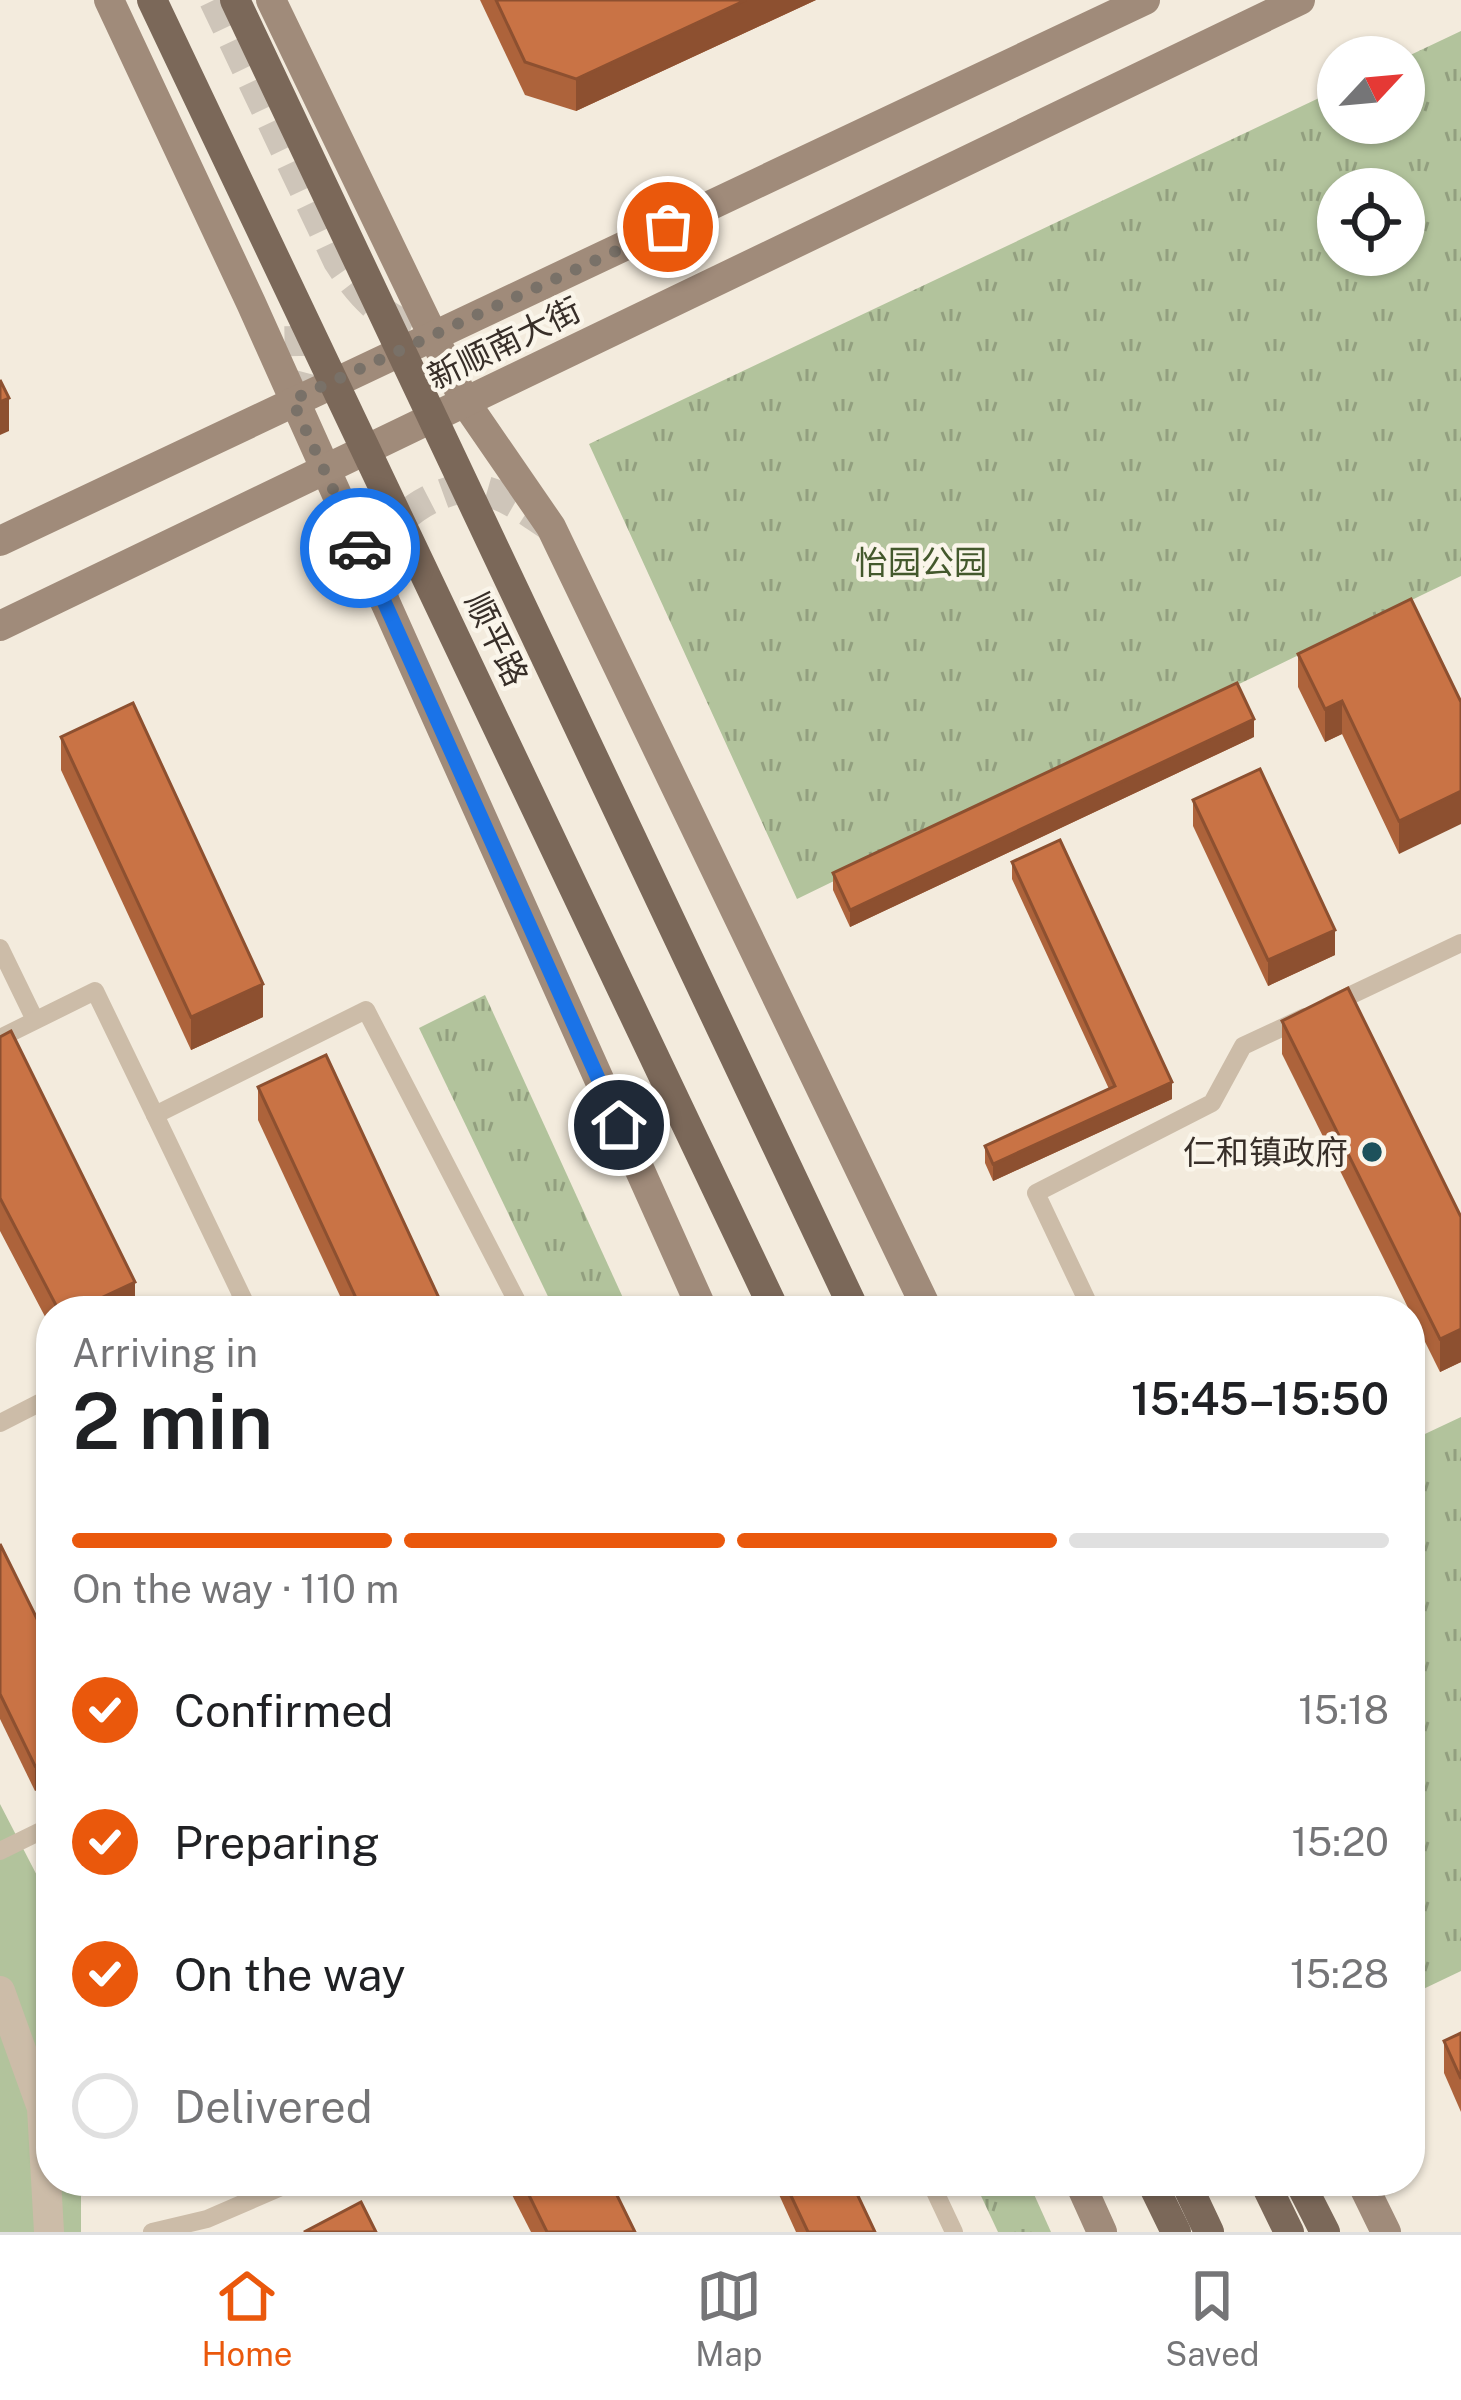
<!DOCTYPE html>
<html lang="en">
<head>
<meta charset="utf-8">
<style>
	body { margin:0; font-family:"Public Sans","Noto Sans SC",sans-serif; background:#f6f6f6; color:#202124; height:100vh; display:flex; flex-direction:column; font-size:45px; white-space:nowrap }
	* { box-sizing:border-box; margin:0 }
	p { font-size:39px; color:#757577 }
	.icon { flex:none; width:66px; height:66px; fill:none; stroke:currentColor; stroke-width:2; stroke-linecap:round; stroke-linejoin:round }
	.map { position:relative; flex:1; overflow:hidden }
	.sheet { position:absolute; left:36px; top:1296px; width:1389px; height:900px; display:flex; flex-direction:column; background:#fff; border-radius:48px; box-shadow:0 3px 9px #0004 }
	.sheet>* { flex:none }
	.needle { width:78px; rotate:64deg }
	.controls { position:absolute; left:1317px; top:36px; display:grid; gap:24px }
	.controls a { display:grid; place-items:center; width:108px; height:108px; border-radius:50%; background:#fff; box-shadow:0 3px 9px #0004; font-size:60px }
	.pin { position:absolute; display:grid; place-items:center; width:102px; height:102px; color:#fff; margin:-51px; border:6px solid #fff; border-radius:50%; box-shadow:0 3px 12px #0007 }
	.courier { position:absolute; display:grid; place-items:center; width:120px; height:120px; margin:-60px; border:9px solid #1a73e8; border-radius:50%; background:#fff; color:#222; box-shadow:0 3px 15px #0007 }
	.head em { font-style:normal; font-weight:600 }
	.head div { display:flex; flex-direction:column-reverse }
	.head { display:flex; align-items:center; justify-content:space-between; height:204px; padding:0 36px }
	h1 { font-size:78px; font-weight:600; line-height:90px }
	.bar { display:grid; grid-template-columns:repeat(4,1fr); gap:18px 12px; align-content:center; height:144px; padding:0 36px }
	.bar i { height:15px; border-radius:9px; background:#e0e0e0 }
	.bar .current { background:#ea580c }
	.bar p { grid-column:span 4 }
	ol { padding:0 36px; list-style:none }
	li { display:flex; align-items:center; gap:36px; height:132px }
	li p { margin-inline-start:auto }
	li .icon { padding:12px; border-radius:50%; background:#ea580c; color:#fff; stroke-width:4 }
	li:last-child { color:#757577 }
	li i { width:66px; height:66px; border:6px solid #e0e0e0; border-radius:50% }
	.dock { display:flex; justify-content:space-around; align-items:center; height:168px; border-top:3px solid #e0e0e0; background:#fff; font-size:33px; color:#757577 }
	.dock a { display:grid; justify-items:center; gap:6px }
	.dock .current { color:#ea580c }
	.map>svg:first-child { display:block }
	.grass { fill:url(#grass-tufts); fill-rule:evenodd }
	.garden { fill:#b2c39c }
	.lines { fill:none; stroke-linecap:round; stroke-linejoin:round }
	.secondary-tunnel { stroke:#cec5b9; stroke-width:30; stroke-dasharray:30 15; stroke-linecap:butt }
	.lane { stroke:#ccbca8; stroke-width:18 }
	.street { stroke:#ccbca8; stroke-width:30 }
	.secondary { stroke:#a08b7a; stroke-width:30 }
	.primary { stroke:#7b6859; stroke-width:30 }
	.wall { fill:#ad633b }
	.shaded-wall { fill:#8d5030 }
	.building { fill:#c97345; stroke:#8d5030; stroke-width:3 }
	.done { stroke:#797168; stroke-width:12; stroke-dasharray:0 21.6 }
	.route { stroke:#1a73e8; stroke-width:15 }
	.poi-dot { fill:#1d515b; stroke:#faf5ea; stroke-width:4.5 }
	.labels { text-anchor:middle; stroke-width:9; stroke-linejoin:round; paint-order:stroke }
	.street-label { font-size:33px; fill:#382f29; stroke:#faf5ea }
	.park-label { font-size:33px; fill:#43582c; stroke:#faf5ea }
	.poi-label { font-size:33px; fill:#382f29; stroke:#faf5ea; text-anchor:end }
</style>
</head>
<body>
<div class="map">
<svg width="1461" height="2232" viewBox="0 0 1461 2232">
	<defs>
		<pattern id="grass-tufts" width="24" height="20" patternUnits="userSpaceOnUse" patternTransform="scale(3)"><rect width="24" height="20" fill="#b2c39c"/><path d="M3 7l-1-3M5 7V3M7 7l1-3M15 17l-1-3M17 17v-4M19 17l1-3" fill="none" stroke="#929f7f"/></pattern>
	</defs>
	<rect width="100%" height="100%" fill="#f3ebdd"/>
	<g class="grass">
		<path d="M 1461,31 L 1461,576 L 797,899 L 589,444 L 1338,89 L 1338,123 L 1404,123 L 1404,58 ZM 1338,189 L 1404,189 L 1404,255 L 1338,255 Z"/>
		<polygon points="485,995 629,1311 555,1311 419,1028"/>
		<polygon points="1461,1417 1461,1971 1417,1992 1410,1976 1410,1441"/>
		<polygon points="974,2181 1028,2181 1051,2232 998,2232"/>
	</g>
	<polygon class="garden" points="0,1804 45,1891 51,1916 51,2181 81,2181 81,2232 0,2232"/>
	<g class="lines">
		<g class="secondary-tunnel">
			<path d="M 214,0 L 338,261 C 365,302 385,321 433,335"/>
			<polyline points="292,400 300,370 299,306"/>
			<path d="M 384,601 C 385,580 383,556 390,536 C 401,510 449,484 476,489 C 504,493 528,512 551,527"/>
		</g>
		<g class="lane">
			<polyline points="0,948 35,1020"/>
			<polyline points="1330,1005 1461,943"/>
			<polyline points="0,1038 95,991 155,1115 366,1010 522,1311"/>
			<polyline points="155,1115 249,1311"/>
			<polyline points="221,1311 243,1300"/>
			<polyline points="675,1311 698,1300"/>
			<polyline points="1092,1311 1036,1193 1212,1103 1243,1046 1305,1017"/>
			<polyline points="0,1423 51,1397"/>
			<polyline points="0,1851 51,1826"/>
			<polyline points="930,2181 954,2232"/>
			<polyline points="152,2232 207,2219 295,2181"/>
		</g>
		<polyline class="street" points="0,1991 42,2108 49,2232"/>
		<g class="secondary">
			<polyline points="109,0 251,303 703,1311"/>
			<polyline points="271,0 465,402 551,527 928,1311"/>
			<polyline points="0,541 1145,0"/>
			<polyline points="0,626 1300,0"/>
			<polyline points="1079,2181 1102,2232"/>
			<polyline points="1361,2181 1386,2232"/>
		</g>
		<g class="primary">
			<polyline points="152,0 775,1311"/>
			<polyline points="235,0 855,1311"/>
			<polyline points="1151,2181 1176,2232"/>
			<polyline points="1185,2181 1209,2232"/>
			<polyline points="1264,2181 1289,2232"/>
			<polyline points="1299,2181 1325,2232"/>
		</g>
	</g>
	<g class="wall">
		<polygon points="480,0 816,0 576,111 525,95"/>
		<polygon points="1298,654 1461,702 1399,854 1342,734 1325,742 1298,687"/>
		<polygon points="61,737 263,1017 191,1050 61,770"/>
		<polygon points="1254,737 850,927 833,890 833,873"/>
		<polygon points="1193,800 1335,955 1268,986 1193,826"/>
		<polygon points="1012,862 1172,1099 993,1181 985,1163 985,1146 1109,1089 1012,879"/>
		<polygon points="1282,1021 1461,1217 1461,1362 1440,1372 1282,1054"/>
		<polygon points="0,1037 135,1311 51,1311 51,1328 0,1231"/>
		<polygon points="258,1087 445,1311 347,1311 258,1120"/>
		<polygon points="0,1544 51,1647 35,1791 0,1719"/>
		<polygon points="1461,2033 1461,2112 1444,2073 1444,2041"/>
		<polygon points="505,2181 610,2181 635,2232 531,2232"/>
		<polygon points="776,2181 851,2181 875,2232 796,2232 776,2188"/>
	</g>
	<g class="shaded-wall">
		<polygon points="746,0 816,0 576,111 576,79"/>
		<polygon points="9,398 9,431 0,435 0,402"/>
		<polygon points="1342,701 1342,734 1325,742 1325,709"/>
		<polygon points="1254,719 1254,737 850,927 850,910"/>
		<polygon points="1461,791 1461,824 1399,854 1399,821"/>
		<polygon points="1335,930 1335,955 1268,986 1268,960"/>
		<polygon points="263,984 263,1017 191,1050 191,1017"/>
		<polygon points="1172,1082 1172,1099 993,1181 993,1164"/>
		<polygon points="135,1282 135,1311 73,1311"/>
		<polygon points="1461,1329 1461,1362 1440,1372 1440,1339"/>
		<polygon points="51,1758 51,1783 35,1791 35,1766"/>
	</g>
	<g class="building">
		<polygon points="496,0 746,0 576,79 525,62"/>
		<polygon points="0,380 9,398 0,402"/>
		<polygon points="1411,599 1461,702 1461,791 1399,821 1342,701 1325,709 1298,654"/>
		<polygon points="1237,683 1254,719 850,910 833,873"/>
		<polygon points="133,703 263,984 191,1017 61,737"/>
		<polygon points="1260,769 1335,930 1268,960 1193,800"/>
		<polygon points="1060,840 1172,1082 993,1164 985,1146 1115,1086 1012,862"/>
		<polygon points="1348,988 1461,1217 1461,1329 1440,1339 1282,1021"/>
		<polygon points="11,1031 135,1282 73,1311 59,1311 0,1198 0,1037"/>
		<polygon points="326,1055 445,1311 362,1311 258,1087"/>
		<polygon points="0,1544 51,1647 51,1758 35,1766 0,1694"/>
		<polygon points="1461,2033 1461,2079 1444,2041"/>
		<polygon points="522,2181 610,2181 635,2232 547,2232"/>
		<polygon points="784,2181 851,2181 875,2232 808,2232"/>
		<polygon points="361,2202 376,2232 304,2232"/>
	</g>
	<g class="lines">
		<polyline class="done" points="360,548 292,400 668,227"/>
		<polyline class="route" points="360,548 619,1125"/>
	</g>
	<circle class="poi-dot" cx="1372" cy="1152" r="12"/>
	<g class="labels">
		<g class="street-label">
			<text transform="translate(504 343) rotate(-26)" y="12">新顺南大街</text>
			<text transform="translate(497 639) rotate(64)" y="12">顺平路</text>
		</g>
		<g class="park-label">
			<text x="921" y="574">怡园公园</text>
		</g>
		<g class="poi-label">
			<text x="1348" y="1164">仁和镇政府</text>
		</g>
	</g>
</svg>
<div class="controls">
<a><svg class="needle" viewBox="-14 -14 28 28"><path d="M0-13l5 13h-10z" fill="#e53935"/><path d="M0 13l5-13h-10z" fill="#757577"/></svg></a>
<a><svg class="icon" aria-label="locate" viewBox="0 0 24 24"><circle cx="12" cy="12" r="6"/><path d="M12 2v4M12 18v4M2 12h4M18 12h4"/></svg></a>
</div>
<div class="pin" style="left:668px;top:227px;background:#ea580c"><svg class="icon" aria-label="bag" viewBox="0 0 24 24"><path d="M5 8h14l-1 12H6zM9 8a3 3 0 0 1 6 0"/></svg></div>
<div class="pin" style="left:619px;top:1125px;background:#1f2937"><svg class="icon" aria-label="home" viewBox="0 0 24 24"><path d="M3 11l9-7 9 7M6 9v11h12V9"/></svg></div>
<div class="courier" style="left:360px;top:548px"><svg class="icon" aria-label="car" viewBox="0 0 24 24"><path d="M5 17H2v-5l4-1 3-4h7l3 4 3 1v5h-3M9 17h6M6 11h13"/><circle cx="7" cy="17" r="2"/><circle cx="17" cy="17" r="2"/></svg></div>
<section class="sheet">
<div class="head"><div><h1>2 min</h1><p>Arriving in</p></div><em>15:45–15:50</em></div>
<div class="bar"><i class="current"></i><i class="current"></i><i class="current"></i><i></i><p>On the way · 110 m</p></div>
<ol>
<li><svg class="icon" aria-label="check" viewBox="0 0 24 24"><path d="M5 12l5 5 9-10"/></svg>Confirmed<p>15:18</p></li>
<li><svg class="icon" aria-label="check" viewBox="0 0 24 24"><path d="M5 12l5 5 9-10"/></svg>Preparing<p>15:20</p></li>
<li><svg class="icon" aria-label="check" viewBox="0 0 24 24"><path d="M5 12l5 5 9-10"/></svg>On the way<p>15:28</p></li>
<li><i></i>Delivered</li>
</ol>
</section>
</div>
<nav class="dock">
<a class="current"><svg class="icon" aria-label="home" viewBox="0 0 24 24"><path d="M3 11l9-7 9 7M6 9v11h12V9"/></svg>Home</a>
<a><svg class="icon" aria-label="map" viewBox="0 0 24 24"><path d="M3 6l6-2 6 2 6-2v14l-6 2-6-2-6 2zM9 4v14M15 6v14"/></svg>Map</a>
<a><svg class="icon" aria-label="saved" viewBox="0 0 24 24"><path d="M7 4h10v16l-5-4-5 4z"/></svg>Saved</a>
</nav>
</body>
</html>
